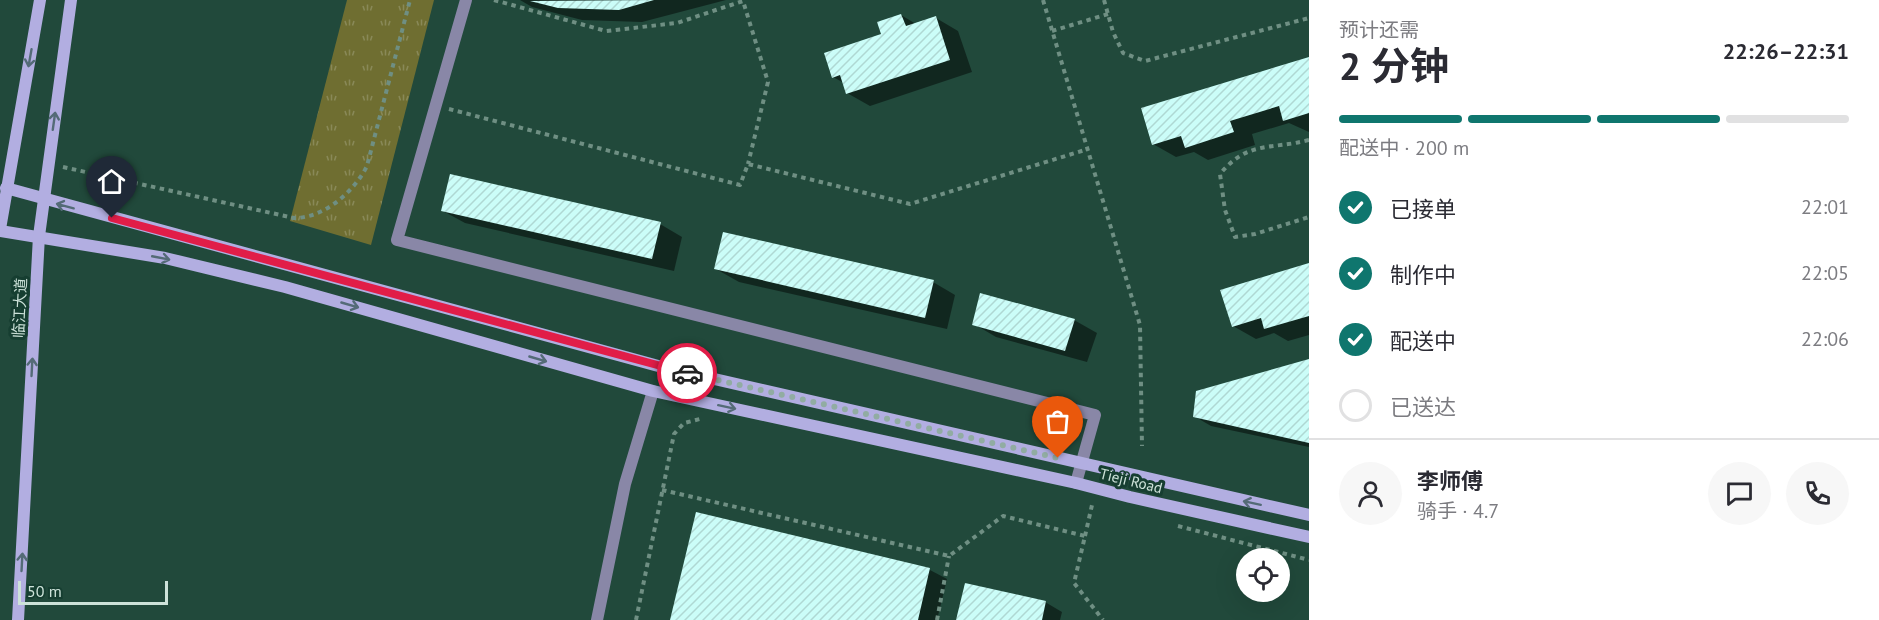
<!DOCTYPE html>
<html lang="zh">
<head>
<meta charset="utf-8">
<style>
	body { margin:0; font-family:"PT Sans","Noto Sans SC",sans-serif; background:#f7f7f7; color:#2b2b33; height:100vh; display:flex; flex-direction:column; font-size:22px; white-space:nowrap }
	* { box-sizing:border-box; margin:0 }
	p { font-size:20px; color:#7c7c81 }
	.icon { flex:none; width:33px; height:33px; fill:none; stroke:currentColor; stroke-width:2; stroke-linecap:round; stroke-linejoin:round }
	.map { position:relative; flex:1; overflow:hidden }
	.drawer { display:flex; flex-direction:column; background:#fff; width:570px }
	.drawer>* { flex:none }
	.fabs { position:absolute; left:1236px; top:548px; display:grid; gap:12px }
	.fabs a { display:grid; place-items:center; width:54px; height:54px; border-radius:50%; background:#fff; box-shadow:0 6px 24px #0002; font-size:30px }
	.scale { position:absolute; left:18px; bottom:15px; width:150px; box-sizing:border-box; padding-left:6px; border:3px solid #cde2d9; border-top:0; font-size:16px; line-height:21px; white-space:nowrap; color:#cde2d9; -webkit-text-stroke:4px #163e31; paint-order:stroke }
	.pin { position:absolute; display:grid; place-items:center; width:51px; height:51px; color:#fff; margin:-62px -26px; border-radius:50% 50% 50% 0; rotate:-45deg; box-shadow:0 0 6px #0007 }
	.pin .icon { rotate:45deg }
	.courier { position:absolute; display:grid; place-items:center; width:60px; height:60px; margin:-30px; border:4px solid #e11d48; border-radius:50%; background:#fff; color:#222; box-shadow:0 2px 8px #0007 }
	.summary em { font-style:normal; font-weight:700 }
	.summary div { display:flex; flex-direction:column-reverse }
	.summary { display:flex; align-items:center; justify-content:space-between; height:102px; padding:0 30px }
	h1 { font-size:39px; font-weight:700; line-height:45px }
	.bar { display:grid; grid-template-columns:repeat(4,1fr); gap:9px 6px; align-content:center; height:72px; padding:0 30px }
	.bar i { height:8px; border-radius:4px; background:#e1e1e2 }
	.bar .on { background:#0f766e }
	.bar p { grid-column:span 4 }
	.line { display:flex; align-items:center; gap:15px; padding:0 30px; border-top:2px solid #e1e1e2 }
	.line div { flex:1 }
	.round { display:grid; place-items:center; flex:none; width:63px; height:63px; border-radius:32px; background:#f7f7f7 }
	ol { padding:0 30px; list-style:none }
	li { display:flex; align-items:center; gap:18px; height:66px }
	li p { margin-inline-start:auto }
	li .icon { padding:6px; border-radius:50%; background:#0f766e; color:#fff; stroke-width:4 }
	li:last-child { color:#7c7c81 }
	li i { width:33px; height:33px; border:3px solid #e1e1e2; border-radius:50% }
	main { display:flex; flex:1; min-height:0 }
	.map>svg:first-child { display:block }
	.park { fill:url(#park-tufts) }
	.shadow { fill:#0007 }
	.building { fill:url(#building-hatch) }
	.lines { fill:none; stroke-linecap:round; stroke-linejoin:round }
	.path { stroke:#6f8f83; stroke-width:4; stroke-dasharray:4.5 4.5; stroke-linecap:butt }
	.street { stroke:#8987a7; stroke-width:12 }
	.secondary { stroke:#b2aee1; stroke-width:12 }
	.oneway { stroke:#546b77 }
	.done { stroke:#91aca2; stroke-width:6; stroke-dasharray:0 10.8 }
	.route { stroke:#e11d48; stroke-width:8 }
	.labels { text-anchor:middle; stroke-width:6; stroke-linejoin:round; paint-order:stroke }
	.street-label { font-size:15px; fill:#cde2d9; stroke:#163e31 }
</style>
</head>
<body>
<main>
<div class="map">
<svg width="1309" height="620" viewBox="0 0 1309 620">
	<defs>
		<pattern id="park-tufts" width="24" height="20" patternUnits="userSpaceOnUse" patternTransform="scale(1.5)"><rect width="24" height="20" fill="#6f6e31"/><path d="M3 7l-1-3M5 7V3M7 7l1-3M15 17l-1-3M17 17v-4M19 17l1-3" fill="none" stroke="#898958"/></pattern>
		<pattern id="building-hatch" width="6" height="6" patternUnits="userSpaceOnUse" patternTransform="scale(1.5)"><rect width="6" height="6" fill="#cbfdf8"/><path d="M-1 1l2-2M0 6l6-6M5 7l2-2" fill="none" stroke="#afd8d3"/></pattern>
	</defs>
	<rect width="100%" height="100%" fill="#21493b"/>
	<polygon class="park" points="347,0 434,0 371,245 290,221"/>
	<g class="shadow">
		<polygon points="520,0 726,0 642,22 582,20 532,7"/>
		<polygon points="901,15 916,24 936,18 958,31 972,72 870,106 847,93 844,83 833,77"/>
		<polygon points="1309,58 1309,132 1289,123 1252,134 1255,145 1208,160 1194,152 1176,157 1153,144 1143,109"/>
		<polygon points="443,211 660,224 682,237 674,271 465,223"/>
		<polygon points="1309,264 1309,335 1288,341 1274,333 1256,339 1233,326 1222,291"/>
		<polygon points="716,269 933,282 955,295 947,329 739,282"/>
		<polygon points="1074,320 1097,333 1087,362 996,337 974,324"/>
		<polygon points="1309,360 1309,447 1211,426 1194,416 1197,393"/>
		<polygon points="776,532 930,570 947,579 937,620 671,620"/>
		<polygon points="1045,602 1062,612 1060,620 958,620"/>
	</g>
	<g class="building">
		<polygon points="654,0 619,10 558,8 530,1"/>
		<polygon points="901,14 906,26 936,16 950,60 846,94 840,75 832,78 824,53 881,34 877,22"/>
		<polygon points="1309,57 1309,113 1283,121 1279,106 1230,121 1234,132 1185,148 1181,136 1152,145 1141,108"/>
		<polygon points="450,174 661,222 652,259 441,211"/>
		<polygon points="723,232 934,280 925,318 714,269"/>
		<polygon points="1309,263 1309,316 1264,329 1261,318 1232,327 1220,290"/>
		<polygon points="980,293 1075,319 1065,351 972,325"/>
		<polygon points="1309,359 1309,443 1193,417 1196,391"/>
		<polygon points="696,512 930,568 918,620 670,620"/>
		<polygon points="965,583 1046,601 1042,620 956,620"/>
	</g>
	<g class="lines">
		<g class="path">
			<polyline points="494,0 606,31 677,23 743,1 768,82 748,164"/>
			<polyline points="1043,0 1140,325 1142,446"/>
			<polyline points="1104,0 1113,32 1123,53 1145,61 1309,18"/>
			<polyline points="1052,31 1108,14"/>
			<polyline points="449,109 740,185 748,164 910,204 1088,149"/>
			<path d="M 1309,140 C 1271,150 1248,140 1220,174 L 1225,210 L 1235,237 L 1255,234 L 1309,217"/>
			<path d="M 63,167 L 294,218 C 324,218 354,192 367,166 L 410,0"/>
			<polyline points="662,490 949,556 1003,516 1085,536 1074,583 1103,620"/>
			<polyline points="1178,526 1309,560"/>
			<polyline points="1085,536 1092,505"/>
			<polyline points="636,620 674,434 684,423 700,419"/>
			<polyline points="937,620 949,556"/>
		</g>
		<g class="street">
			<polyline points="466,0 397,240 1095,415 1076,483"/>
			<polyline points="597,620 625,484 653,391"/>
		</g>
		<g class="secondary">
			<polyline points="6,188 662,367 1309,515"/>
			<polyline points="0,229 40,0"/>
			<polyline points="0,231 165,258 285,287 653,391 1076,483 1130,497 1309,537"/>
			<polyline points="18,620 39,236 71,0"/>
		</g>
	</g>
	<defs><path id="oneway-shaft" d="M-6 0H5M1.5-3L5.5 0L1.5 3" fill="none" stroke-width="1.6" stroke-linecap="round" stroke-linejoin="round" transform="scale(1.5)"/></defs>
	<g class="oneway">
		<use href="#oneway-shaft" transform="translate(30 58) rotate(100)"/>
		<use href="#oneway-shaft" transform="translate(54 121) rotate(-82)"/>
		<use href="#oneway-shaft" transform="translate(65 206) rotate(-165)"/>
		<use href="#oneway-shaft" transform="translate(161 258) rotate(11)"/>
		<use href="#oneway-shaft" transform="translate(350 305) rotate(16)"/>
		<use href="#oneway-shaft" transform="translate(538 359) rotate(16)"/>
		<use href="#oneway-shaft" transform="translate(32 367) rotate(-87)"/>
		<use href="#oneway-shaft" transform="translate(727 407) rotate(12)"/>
		<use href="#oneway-shaft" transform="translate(1252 503) rotate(-168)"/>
		<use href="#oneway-shaft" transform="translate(22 562) rotate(-87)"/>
	</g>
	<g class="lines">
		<polyline class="done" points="687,373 1058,458"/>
		<polyline class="route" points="112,218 687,373"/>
	</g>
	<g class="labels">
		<g class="street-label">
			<text transform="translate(20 308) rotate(-87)" y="5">临江大道</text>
			<text transform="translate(1131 481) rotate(14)" y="5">Tieji Road</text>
		</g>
	</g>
</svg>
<div class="fabs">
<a><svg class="icon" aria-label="locate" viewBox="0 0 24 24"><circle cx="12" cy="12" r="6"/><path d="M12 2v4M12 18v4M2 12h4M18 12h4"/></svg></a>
</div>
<div class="scale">50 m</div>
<div class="pin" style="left:1058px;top:458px;background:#ea580c"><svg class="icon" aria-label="bag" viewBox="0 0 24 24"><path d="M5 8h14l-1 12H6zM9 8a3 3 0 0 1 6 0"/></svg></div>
<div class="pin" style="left:112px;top:218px;background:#1f2937"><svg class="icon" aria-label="home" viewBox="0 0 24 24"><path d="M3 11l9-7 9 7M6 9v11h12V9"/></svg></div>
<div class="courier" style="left:687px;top:373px"><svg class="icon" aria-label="car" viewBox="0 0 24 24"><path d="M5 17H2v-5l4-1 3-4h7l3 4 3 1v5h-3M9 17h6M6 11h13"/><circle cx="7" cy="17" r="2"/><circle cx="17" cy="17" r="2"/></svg></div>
</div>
<section class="drawer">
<div class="summary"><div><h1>2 分钟</h1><p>预计还需</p></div><em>22:26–22:31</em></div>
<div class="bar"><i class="on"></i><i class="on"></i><i class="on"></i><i></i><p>配送中 · 200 m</p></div>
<ol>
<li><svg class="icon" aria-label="check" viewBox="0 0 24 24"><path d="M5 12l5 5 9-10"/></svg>已接单<p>22:01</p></li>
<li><svg class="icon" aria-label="check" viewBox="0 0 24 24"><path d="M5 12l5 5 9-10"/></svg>制作中<p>22:05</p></li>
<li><svg class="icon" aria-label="check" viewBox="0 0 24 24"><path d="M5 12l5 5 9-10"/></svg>配送中<p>22:06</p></li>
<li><i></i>已送达</li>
</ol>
<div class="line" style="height:108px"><a class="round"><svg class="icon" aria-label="person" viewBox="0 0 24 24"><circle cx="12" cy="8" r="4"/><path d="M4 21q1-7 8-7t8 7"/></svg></a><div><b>李师傅</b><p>骑手 · 4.7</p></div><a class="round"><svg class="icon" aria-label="chat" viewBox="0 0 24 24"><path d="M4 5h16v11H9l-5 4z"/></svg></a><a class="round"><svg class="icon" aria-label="phone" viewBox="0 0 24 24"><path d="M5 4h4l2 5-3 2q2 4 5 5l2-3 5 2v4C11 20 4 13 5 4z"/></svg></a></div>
</section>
</main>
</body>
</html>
